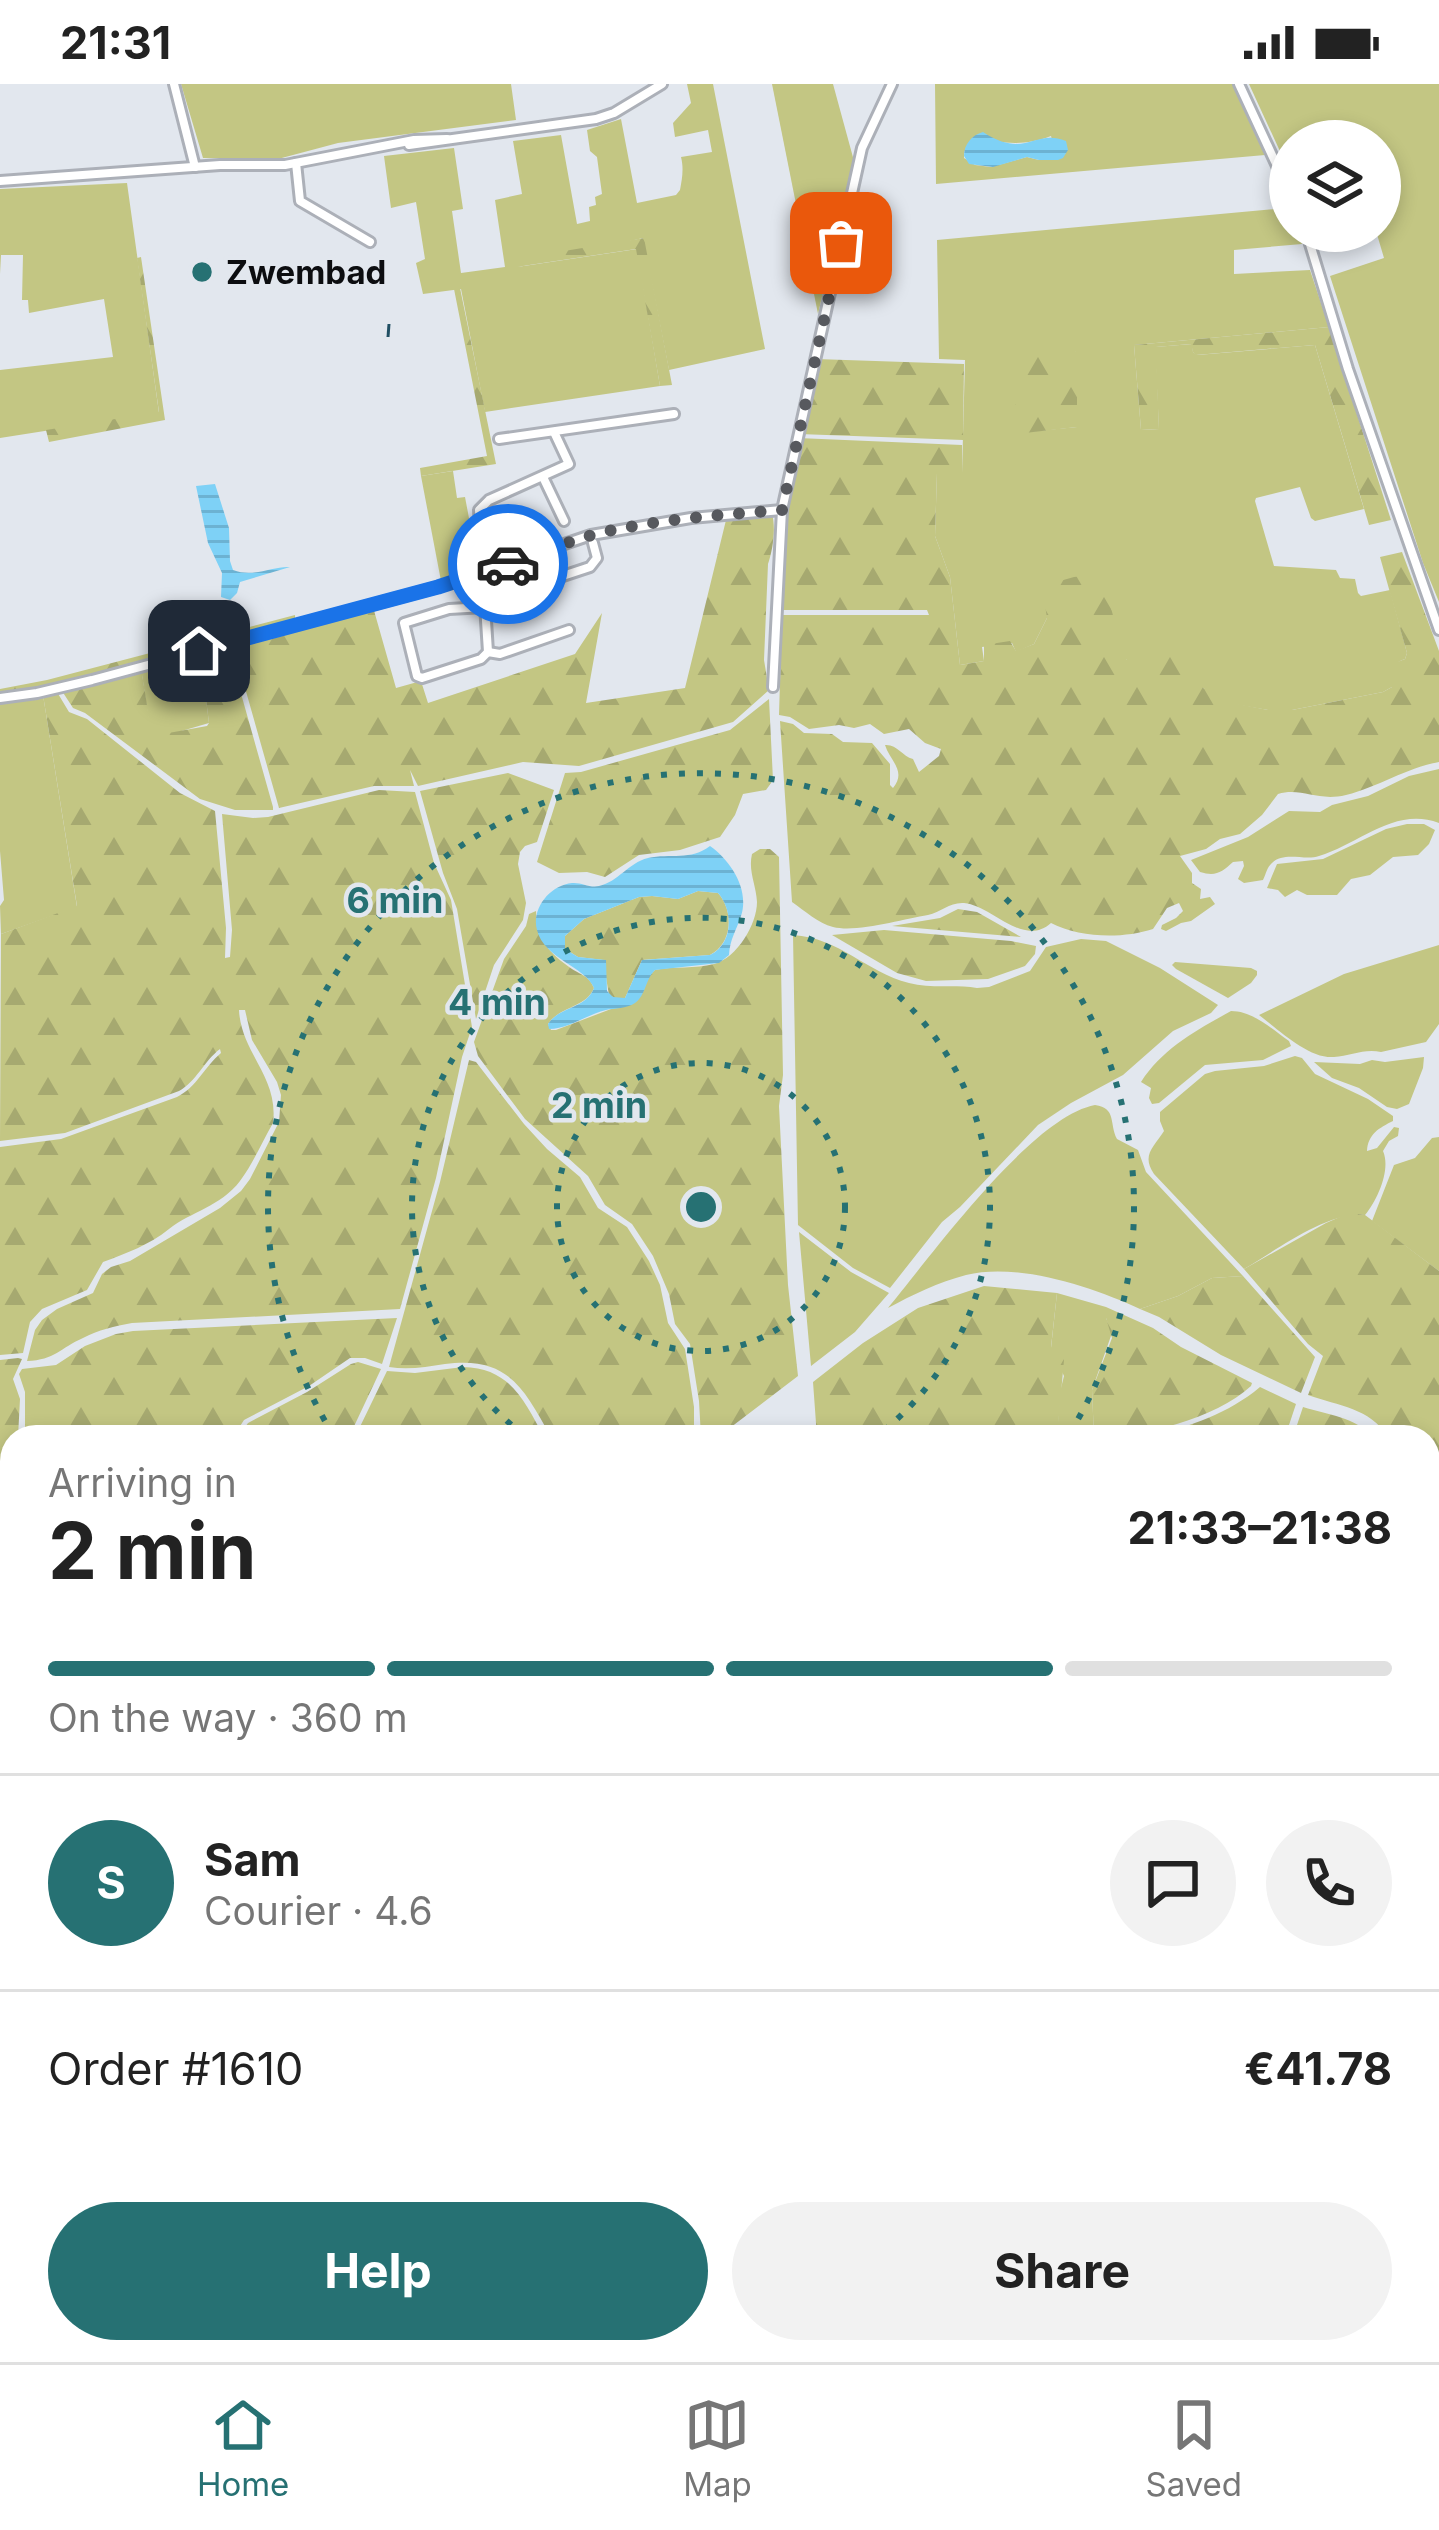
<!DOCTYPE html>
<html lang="en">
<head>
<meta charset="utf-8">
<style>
	body { margin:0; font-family:Inter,sans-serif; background:#f2f2f2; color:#222; height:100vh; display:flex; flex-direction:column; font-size:45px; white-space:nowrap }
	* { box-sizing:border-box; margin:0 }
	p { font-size:39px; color:#767676 }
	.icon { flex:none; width:66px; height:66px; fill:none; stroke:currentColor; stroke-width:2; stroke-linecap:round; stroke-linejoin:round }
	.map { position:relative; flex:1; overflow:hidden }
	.details { position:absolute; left:0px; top:1341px; width:1440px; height:939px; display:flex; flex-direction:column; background:#fff; border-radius:36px 36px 0 0; box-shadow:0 6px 18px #0003 }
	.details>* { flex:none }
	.buttons { position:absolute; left:1269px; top:36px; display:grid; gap:24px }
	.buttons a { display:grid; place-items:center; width:132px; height:132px; border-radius:50%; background:#fff; box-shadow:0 6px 18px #0003; font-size:60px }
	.pin { position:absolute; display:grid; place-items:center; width:102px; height:102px; color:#fff; margin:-51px; border-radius:24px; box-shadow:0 6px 18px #0006 }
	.courier { position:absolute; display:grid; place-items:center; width:120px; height:120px; margin:-60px; border:9px solid #1a73e8; border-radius:50%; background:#fff; color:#222; box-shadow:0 3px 15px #0007 }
	.summary em { font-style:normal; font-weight:700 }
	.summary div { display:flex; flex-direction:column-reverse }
	.summary { display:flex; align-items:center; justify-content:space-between; height:204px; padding:0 48px }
	h1 { font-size:78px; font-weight:700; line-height:90px }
	.bar { display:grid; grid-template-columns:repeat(4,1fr); gap:18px 12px; align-content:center; height:144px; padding:0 48px }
	.bar i { height:15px; border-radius:9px; background:#e0e0e0 }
	.bar .selected { background:#267173 }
	.bar p { grid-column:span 4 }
	.line { display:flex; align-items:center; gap:30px; padding:0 48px; border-top:3px solid #e0e0e0 }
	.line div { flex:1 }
	.round { display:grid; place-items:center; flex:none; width:126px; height:126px; border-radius:63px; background:#f2f2f2 }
	.action { display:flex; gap:24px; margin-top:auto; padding:24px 48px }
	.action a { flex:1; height:138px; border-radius:72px; background:#267173; color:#fff; font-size:48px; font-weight:700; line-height:138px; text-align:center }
	.action a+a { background:#f2f2f2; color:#222 }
	.status { display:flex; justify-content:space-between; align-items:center; height:84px; padding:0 60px; background:#fff; direction:ltr }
	.status svg { height:33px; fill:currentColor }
	.tabs { display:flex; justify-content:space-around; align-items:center; height:168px; border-top:3px solid #e0e0e0; background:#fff; font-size:33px; color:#767676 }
	.tabs a { display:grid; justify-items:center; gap:6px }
	.tabs .selected { color:#267173 }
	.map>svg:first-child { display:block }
	.green { fill:#c3c683; fill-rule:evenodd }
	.forest { fill:url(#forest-firs) }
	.water { fill:url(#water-rules); fill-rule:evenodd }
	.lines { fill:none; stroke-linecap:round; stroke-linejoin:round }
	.ferry { stroke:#204f63; stroke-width:3; stroke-dasharray:15 12; stroke-linecap:butt }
	.minor-casing { stroke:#acb0b8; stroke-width:14 }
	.highway-casing { stroke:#acb0b8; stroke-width:20 }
	.minor { stroke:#fff; stroke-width:8 }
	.highway { stroke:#fff; stroke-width:14 }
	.done { stroke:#57595e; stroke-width:12; stroke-dasharray:0 21.6 }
	.route { stroke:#1a73e8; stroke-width:15 }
	.ring { fill:none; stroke:#267173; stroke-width:6; stroke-dasharray:6 12 }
	.poi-dot { fill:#267173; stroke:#e2e7ee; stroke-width:4.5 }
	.labels { text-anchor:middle; stroke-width:9; stroke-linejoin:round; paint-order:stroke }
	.poi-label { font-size:33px; font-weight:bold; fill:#0c0d10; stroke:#e2e7ee; text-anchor:start }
	.centre { fill:#267173; stroke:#e2e7ee; stroke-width:6 }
	.ring-label { font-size:36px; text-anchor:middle; font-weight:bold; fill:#267173; stroke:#e2e7ee; stroke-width:9; stroke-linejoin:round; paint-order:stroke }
</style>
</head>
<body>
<div class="status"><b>21:31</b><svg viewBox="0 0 49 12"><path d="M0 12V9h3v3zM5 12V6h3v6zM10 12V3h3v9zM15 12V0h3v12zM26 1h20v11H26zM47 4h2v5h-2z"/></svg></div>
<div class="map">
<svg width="1439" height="2278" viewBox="0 0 1439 2278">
	<defs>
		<pattern id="forest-firs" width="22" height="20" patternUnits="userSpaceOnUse" patternTransform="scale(3)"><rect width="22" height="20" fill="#c3c683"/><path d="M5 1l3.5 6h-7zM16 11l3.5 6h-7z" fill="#a6a970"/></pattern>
		<pattern id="water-rules" width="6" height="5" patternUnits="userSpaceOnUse" patternTransform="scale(3)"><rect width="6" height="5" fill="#7ed1f6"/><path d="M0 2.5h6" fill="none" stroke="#6cb2d2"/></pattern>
	</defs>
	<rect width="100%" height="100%" fill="#e2e7ee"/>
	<g class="green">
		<polygon points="181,0 511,0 516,36 338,59 278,75 203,74"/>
		<path d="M 687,0 L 713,0 L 765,265 L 669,286 L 643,154 L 517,183 L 637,165 L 660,302 L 485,328 L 461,205 L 423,210 L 416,179 L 425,175 L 416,118 L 391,124 L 384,72 L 454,64 L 463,125 L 452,127 L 461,189 L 505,183 L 495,116 L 522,110 L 513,57 L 561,51 L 577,140 L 590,137 L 589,123 L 596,121 L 595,113 L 602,110 L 597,73 L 590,67 L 587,46 L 621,35 L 637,119 L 676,111 L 680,106 C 682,95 684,85 681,73 L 712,68 L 708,46 L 675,53 L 673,39 L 691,19 Z"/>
		<polygon points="772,0 833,0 854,77 818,230"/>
		<path d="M 935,0 L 1233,0 L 1265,71 L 936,100 ZM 1051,52 L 1058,76 L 1039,76 L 1027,73 L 991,83 L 975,81 L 964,74 L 964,68 L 973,53 C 1002,59 1022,63 1051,52 Z"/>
		<polygon points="1249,0 1439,0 1439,518 1423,479 1330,192 1384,174 1376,147 1380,147 1380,129 1383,128 1380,119 1380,57 1290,57 1290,89"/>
		<polygon points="127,99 159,329 0,354 0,286 113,273 104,215 29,229 28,216 22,216 23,171 1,171 0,190 0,105"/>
		<path d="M 1287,124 L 1290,147 L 1297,147 L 1302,160 L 1234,166 L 1234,190 L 1310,186 L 1329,243 L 1134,261 L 1141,346 L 1159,345 L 1155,263 L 1192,260 L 1193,268 L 1197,271 L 1315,261 L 1364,425 L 1315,437 L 1311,434 L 1300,403 L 1256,414 L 1255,417 L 1274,482 L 1336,486 L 1340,494 L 1355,495 L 1358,509 L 1361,512 L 1390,506 L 1407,569 L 1405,575 C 1388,581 1393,589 1392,603 L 1383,608 L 1292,626 L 1268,626 L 1228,619 L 1203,604 L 1127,576 L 1047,534 L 1034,560 L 1016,568 L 1012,559 L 982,563 L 984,577 L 960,581 L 950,493 L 935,452 L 937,389 L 962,389 L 965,276 L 939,275 L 937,156 ZM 1076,267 L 1077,343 L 1016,349 Z"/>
		<polygon points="453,387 457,414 465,413 479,487 441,497 421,392"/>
		<polygon points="200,567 209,639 161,653 151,652 141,584"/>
		<polygon points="43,611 77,823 1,850 0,822 4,816 0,767 0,617"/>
		<path d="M 1439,685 L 1439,739 C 1395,722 1359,760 1319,772 C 1305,777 1284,767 1272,779 C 1267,783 1266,790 1263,796 L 1244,799 L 1238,795 L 1244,782 L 1243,777 L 1233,778 C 1222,788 1216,793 1200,788 L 1191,776 L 1248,753 L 1289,727 L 1320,728 L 1332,721 L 1368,712 L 1409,692 Z"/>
		<polygon points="1407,740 1424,740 1435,746 1429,760 1418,771 1393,773 1370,791 1351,795 1337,811 1307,811 1297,806 1285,813 1278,806 1267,804 1277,780 1323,775 1386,745"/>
		<path d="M 793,851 C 840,854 866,888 909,899 C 931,905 955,900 977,904 L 989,903 L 1030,887 L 1046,863 L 1081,855 L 1106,857 L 1160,884 L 1218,921 L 1211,929 L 1173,947 L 1123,991 L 1071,1019 L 1038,1041 L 960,1123 L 942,1138 L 890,1204 L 853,1184 L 798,1141 Z"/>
		<path d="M 1439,861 L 1439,940 L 1426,958 L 1381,968 C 1365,964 1350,972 1334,973 C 1309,975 1279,946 1259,931 L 1344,890 Z"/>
		<polygon points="1175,878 1251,884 1257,887 1257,891 1251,899 1228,914 1176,885 1172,881"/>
		<path d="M 1231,927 C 1253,927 1272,945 1289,957 L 1291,962 L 1263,976 L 1205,981 L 1159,1019 L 1152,1020 L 1149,1014 L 1151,1004 L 1141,998 C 1163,964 1197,946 1231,927 Z"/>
		<path d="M 1295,972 L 1302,974 L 1315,990 L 1368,1015 L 1393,1032 L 1393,1037 C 1379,1044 1368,1050 1367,1067 L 1377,1064 L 1394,1043 L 1399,1044 L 1398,1052 L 1389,1057 L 1383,1067 C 1391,1085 1378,1115 1365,1131 C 1327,1127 1277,1166 1244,1185 L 1154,1090 C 1141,1071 1154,1063 1164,1047 L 1160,1037 L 1160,1028 L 1205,990 L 1215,987 L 1264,982 Z"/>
		<polygon points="1424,973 1423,984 1409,1020 1397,1025 1387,1023 1359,1004 1332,994 1314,978 1360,980 1372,976 1385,978"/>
		<path d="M 1095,1021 C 1117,1024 1109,1040 1117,1055 L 1138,1066 L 1146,1088 L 1243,1192 L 1212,1194 L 1178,1212 L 1140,1225 C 1092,1203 1018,1178 966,1191 C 939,1198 912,1211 888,1224 C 931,1172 1031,1033 1095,1021 Z"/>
		<polygon points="1439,1053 1439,1187 1372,1137 1394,1081 1415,1074 1432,1054"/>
		<polygon points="799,1148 851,1188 889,1209 855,1248 811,1282"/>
		<polygon points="1057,1209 1106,1223 1106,1234 1112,1249 1092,1306 1094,1353 1057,1353 1060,1308 1064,1292 1051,1264"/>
		<polygon points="541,2268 696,2268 695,2278 541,2278"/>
	</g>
	<g class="forest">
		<polygon points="644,154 672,301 660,302 636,165 516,183 515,175"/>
		<polygon points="141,173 165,336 49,358 46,346 159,328 137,174"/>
		<polygon points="460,204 496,380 421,392 420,384 487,372 454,205"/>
		<polygon points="1329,243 1391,436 1369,441 1315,261 1196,271 1193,268 1191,260 1156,263 1159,345 1141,346 1134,261"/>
		<polygon points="1077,267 1077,343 1016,350 1014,271"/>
		<polygon points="816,275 964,280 963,356 799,350"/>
		<path d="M 798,354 L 962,361 L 962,390 L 937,389 L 935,452 L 950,493 L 960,581 L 984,577 L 984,561 L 1010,557 L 1016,567 L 1034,560 L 1047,534 L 1042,502 L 1074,493 L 1102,490 L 1124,573 L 1127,576 L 1189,570 L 1203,604 L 1217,609 L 1228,618 L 1268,626 L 1292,626 L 1383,608 L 1392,603 L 1392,580 L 1405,575 L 1407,569 L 1380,473 L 1402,468 L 1439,567 L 1439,678 C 1406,684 1378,703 1346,711 C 1317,718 1302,703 1278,710 L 1262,731 L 1240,750 L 1220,755 L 1206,765 L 1180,772 L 1192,789 L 1192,799 L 1201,805 L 1200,815 L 1210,813 L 1215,820 L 1191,837 L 1181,839 L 1166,847 L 1161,845 L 1162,841 L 1176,834 L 1183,827 L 1179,819 L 1167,824 L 1153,845 C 1122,855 1080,854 1051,839 C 1023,864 993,822 964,819 C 950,818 941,828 928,831 C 903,835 857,849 833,843 C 818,839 805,827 792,818 L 780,637 L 793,640 L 804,649 L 832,650 L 843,658 L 872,659 L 890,680 L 890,701 L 893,704 C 907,687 890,677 885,661 C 897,660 902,672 913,675 L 919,688 L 939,672 L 941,665 L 925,659 L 909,645 L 884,650 L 870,640 L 854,644 L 839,641 L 809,645 L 790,633 L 779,631 L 782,531 L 929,531 L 927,526 L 782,526 L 788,430 L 785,416 Z"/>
		<path d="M 772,429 C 776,445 773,465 768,480 L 764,576 L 769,606 L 733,638 L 579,682 L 523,678 L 418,702 L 410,686 L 414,702 L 374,702 L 279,724 L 232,558 L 325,538 L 373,523 L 396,604 L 421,597 L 428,619 L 575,570 L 602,529 L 586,619 L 685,604 L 727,432 Z"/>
		<path d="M 295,531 L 295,538 C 197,561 100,598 0,611 L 0,605 L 47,596 Z"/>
		<polygon points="227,560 273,723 273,726 235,726 200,715 85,629 73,624 62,607 141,584 152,652 207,642 209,639 200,567"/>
		<path d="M 57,608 L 69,628 L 87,635 L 180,709 L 215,727 L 226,844 L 225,874 L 230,873 L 232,846 L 222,730 L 253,734 L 268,733 L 379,706 L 415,708 L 434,779 L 451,816 L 472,943 L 462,973 L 436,1094 L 400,1225 L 132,1239 C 115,1242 98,1246 83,1254 C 60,1264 55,1276 27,1277 L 35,1246 L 42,1236 L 57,1225 L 93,1209 L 102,1190 L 111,1183 L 130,1177 L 220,1124 L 241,1107 L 250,1095 L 279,1038 L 281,1011 L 277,998 L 252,956 L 245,926 L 239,926 C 241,969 279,993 273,1039 C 262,1058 253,1080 240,1097 C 220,1123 192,1127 169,1145 C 149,1161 127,1169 103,1178 L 87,1206 L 42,1225 L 30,1238 L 23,1269 L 0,1271 L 0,1063 L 61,1055 L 177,1013 C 197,1003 204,983 221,969 L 220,965 C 204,977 196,998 179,1007 L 65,1049 L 0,1057 L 1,850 L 77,822 L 43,611 Z"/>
		<polygon points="769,615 773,696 766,706 743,710 735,731 720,753 680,766 639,771 605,793 587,788 559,789 537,778 565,689 581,688 730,646"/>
		<polygon points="508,689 554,706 537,758 525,762 520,768 518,780 526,819 523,836 494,881 476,935 457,825 443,789 420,707"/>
		<path d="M 760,765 L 770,765 L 779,773 L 783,991 L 779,1022 L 788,1201 L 798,1292 L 718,1353 L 701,1353 L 699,1317 L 690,1260 L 675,1240 L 669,1210 L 653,1172 L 632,1140 L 605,1121 L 588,1092 L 525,1035 L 478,972 L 474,958 L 504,875 L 526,842 L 529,830 L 536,827 C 537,856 549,869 572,885 C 583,892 589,892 594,904 C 586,924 560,922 548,940 L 551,946 L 556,946 L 611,925 L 643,908 L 648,892 L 655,886 C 674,882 695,885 714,880 C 737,874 757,840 757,818 C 756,800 748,787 752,770 Z"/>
		<path d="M 698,807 L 718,809 C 734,827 733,859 710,871 L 642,876 L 625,914 L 617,915 L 609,911 L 603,876 L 578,873 L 565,865 L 565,852 L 584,835 L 639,813 L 652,812 L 678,815 Z"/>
		<polygon points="958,825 977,828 1021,853 892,842 940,834"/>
		<polygon points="884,846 1011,857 1036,862 1035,870 1025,882 988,895 926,897 897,889 832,851"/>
		<path d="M 469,976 L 476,978 L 524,1040 L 547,1065 L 580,1093 L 598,1124 L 627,1143 L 649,1177 L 660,1201 L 668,1239 L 685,1265 L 694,1323 L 694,1353 L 551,1353 C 523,1303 508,1272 445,1280 C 426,1283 408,1286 389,1283 L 440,1098 Z"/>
		<path d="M 1349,1129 L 1365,1131 L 1439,1187 L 1439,1434 L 1428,1419 L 1428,1353 L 1388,1353 C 1370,1324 1339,1322 1308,1311 L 1323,1272 L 1308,1260 L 1244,1185 L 1326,1139 Z"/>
		<polygon points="1243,1192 1315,1273 1301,1309 1221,1271 1159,1233 1140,1225 1178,1212 1212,1194"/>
		<polygon points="984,1202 1057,1209 1051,1263 1063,1271 1064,1276 1057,1353 817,1353 813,1298 863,1259 918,1224"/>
		<path d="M 1106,1223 L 1153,1244 L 1181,1263 L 1252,1299 L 1251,1302 C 1215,1335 1142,1353 1094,1353 L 1092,1306 L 1112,1254 L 1106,1234 Z"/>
		<polygon points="397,1234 382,1280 365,1274 350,1274 309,1302 244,1336 233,1353 25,1353 25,1308 19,1290 22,1285 56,1281 85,1262 116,1250 133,1247"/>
		<polygon points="18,1274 22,1275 13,1295 20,1315 18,1353 12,1353 12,1699 0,1694 0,1276"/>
		<polygon points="358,1278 381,1285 349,1353 238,1353 248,1339 307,1308 351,1280"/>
		<path d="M 463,1283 C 510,1284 524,1316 544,1353 L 355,1353 L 387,1287 L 415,1289 Z"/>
		<path d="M 1260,1303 L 1296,1320 L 1285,1353 L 1152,1353 C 1191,1341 1228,1330 1260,1303 Z"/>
		<path d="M 1303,1323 C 1329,1331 1354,1333 1374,1353 L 1293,1353 Z"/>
		<polygon points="1439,1765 1439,2060 1428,2033 1428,1772"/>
		<polygon points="1428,2045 1439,2075 1439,2223 1428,2230"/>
		<polygon points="180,2268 324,2268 335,2278 146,2278"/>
		<polygon points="848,2268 1006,2268 1007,2278 850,2278"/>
	</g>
	<g class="water">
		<path d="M 983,48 C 1026,76 1034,44 1066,57 L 1068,66 L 1063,74 L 1058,76 L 1039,76 L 1027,73 L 993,83 L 969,80 L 964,72 C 964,60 972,51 983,48 Z"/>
		<path d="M 215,400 L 229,444 L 230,477 L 233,486 C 254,494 272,482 290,483 L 240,498 L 237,509 L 230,516 L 221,513 L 222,489 L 208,459 L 196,402 Z"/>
		<path d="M 710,762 C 730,776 750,805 741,832 C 736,847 730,855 729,871 L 719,879 L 655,886 C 645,896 646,911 635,919 C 626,925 615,924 606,926 C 586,931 568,945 549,945 L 548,940 C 560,922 586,925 594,904 C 586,883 544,875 537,846 C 531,825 550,801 572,799 C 581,798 589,804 599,802 C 618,798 628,779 648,774 C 670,769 691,777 710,762 ZM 698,807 L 718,809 C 734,827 733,860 710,871 L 642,876 L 625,914 L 613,913 L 607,907 L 606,876 L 578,873 L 565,865 L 565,852 L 584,835 L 639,813 L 652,812 L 678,815 Z"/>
	</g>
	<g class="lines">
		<polyline class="ferry" points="388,253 389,240"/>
		<g class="minor-casing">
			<g id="minor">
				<polyline points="174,0 195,83"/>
				<polyline points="1239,0 1290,110"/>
				<polyline points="409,61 596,35 614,29 662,0"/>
				<polyline points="296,79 300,117 370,158"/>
				<polyline points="0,97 220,81 285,81 414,56 447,55"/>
				<polyline points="1306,147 1348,285 1439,546"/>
				<polyline points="499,355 674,330"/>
				<polyline points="543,393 564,437"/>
				<polyline points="485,515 502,512 590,483 597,474 593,459"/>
				<polyline points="485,523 449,525 404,539 417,592 422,594 481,575 488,568 500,570 569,546"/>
				<polyline points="488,568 479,426 489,416 569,380 554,348"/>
				<polyline points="773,603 782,426 862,64 892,0"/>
				<polyline points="0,614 37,609 92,596 438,503 591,451 691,434 782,426"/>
				<polyline points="0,2206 12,2239"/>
				<polyline points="22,2268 26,2278"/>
			</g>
		</g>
		<g class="highway-casing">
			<g id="highway">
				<polyline points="0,1787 12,1848"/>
				<polyline points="0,1867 12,1927"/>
				<polyline points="96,2268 99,2278"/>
				<polyline points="113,2268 116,2278"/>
			</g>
		</g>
		<use href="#minor" class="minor"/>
		<use href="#highway" class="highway"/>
	</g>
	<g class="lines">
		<path class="done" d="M 508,480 C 537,470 566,458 596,450 C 657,435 720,431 782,426 L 841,159"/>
		<polyline class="route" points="199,567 438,503 508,480"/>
	</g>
	<g class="ring">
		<circle cx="701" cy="1123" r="144"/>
		<path d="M525 1352A289 289 0 1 1 877 1352"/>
		<path d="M334 1352A433 433 0 1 1 1068 1352"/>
	</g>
	<circle class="poi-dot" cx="202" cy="188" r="12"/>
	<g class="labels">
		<g class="poi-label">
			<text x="226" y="200">Zwembad</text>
		</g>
	</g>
	<circle cx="701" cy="1123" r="18" class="centre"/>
	<g class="ring-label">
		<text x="395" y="829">6 min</text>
		<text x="497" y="931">4 min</text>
		<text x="599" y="1034">2 min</text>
	</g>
</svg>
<div class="buttons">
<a><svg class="icon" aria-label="layers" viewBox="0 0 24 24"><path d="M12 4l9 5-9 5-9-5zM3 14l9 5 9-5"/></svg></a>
</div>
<div class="pin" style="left:841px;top:159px;background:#ea580c"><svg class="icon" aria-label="bag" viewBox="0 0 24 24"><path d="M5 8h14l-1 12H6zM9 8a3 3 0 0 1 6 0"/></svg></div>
<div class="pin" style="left:199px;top:567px;background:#1f2937"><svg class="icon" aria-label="home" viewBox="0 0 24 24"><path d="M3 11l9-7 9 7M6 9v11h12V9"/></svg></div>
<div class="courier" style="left:508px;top:480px"><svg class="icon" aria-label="car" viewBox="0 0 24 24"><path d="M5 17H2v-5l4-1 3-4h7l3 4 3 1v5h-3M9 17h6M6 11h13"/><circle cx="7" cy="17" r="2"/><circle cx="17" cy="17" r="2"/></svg></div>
<section class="details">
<div class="summary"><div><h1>2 min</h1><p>Arriving in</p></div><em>21:33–21:38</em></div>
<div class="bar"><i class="selected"></i><i class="selected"></i><i class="selected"></i><i></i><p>On the way · 360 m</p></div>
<div class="line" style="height:216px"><b class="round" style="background:#267173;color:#fff">S</b><div><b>Sam</b><p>Courier · 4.6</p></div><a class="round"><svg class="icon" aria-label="chat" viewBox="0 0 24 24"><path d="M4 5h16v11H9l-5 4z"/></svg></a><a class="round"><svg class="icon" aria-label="phone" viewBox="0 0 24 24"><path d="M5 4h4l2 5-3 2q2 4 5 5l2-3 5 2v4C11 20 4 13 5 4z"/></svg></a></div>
<div class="line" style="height:156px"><div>Order #1610</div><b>€41.78</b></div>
<div class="action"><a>Help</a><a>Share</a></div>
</section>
</div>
<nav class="tabs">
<a class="selected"><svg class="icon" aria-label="home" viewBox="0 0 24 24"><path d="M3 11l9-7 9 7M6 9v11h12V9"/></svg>Home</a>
<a><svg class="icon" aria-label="map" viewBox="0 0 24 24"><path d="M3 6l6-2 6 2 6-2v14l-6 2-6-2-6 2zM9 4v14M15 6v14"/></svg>Map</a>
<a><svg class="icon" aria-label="saved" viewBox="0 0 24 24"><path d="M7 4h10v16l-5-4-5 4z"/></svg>Saved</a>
</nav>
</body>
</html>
